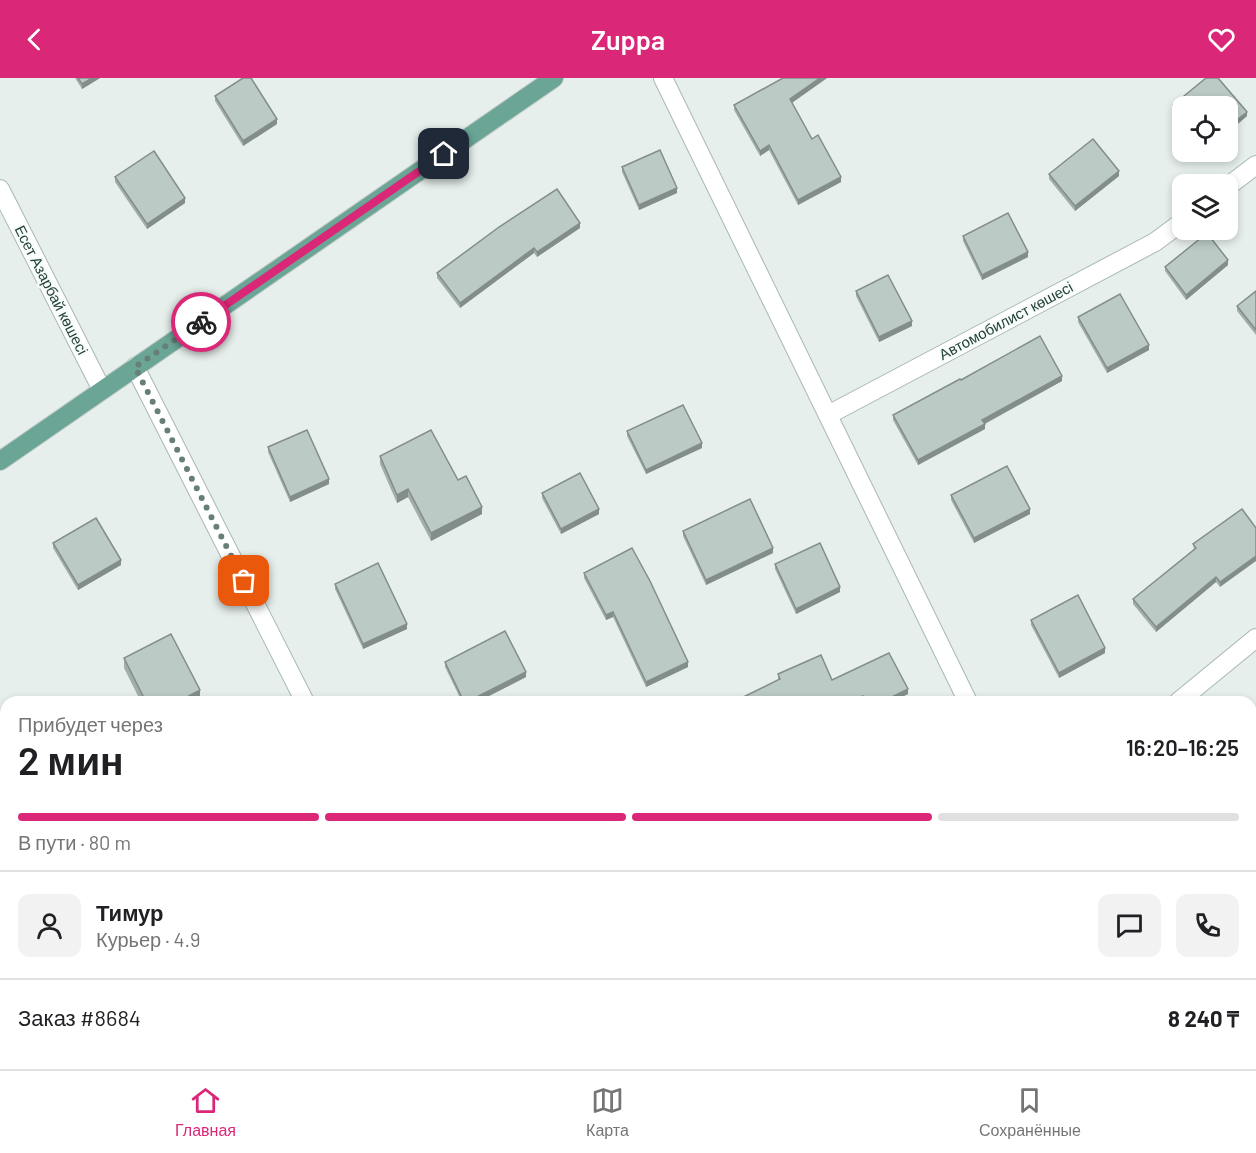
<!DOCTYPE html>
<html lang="ru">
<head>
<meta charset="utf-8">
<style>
	body { margin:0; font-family:Barlow,sans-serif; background:#f2f2f2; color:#202124; height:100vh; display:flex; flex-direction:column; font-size:22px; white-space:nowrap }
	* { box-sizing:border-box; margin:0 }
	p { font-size:20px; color:#757577 }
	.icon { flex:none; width:33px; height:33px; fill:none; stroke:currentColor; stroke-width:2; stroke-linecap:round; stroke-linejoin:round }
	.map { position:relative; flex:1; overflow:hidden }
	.side { position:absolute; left:0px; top:618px; width:1257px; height:374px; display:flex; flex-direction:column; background:#fff; border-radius:18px 18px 0 0; box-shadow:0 3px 9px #0003 }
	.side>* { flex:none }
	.controls { position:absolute; left:1172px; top:18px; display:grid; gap:12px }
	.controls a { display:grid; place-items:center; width:66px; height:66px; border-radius:12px; background:#fff; box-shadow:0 3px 9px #0003; font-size:30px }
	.pin { position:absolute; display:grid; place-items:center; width:51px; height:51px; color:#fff; margin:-26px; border-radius:12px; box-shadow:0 3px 9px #0006 }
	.courier { position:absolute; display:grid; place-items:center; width:60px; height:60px; margin:-30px; border:4px solid #db2777; border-radius:50%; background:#fff; color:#222; box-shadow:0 2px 8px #0007 }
	.summary em { font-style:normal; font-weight:600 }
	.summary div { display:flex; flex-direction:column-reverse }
	.summary { display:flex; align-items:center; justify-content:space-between; height:102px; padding:0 18px }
	h1 { font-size:39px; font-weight:600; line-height:45px }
	.bar { display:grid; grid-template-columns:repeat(4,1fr); gap:9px 6px; align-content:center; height:72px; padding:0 18px }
	.bar i { height:8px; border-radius:4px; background:#e0e0e0 }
	.bar .current { background:#db2777 }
	.bar p { grid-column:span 4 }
	.line { display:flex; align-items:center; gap:15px; padding:0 18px; border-top:2px solid #e0e0e0 }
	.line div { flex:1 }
	.round { display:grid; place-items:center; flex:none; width:63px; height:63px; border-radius:12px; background:#f2f2f2 }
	header { display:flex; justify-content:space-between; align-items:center; height:78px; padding:0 18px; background:#db2777; color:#fff; font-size:27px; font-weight:600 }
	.tabs { display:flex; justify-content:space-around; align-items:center; height:84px; border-top:2px solid #e0e0e0; background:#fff; font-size:16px; color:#757577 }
	.tabs a { display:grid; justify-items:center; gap:3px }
	.tabs .current { color:#db2777 }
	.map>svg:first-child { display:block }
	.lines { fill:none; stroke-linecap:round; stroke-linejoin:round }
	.minor-casing { stroke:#a8b8b2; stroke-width:20 }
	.major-casing { stroke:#c2cac8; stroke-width:20 }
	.minor { stroke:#fff; stroke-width:18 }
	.major { stroke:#6aa596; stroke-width:18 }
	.wall { fill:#a1aea9 }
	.shaded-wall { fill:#838d89 }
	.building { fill:#bbcac4; stroke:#838d89; stroke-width:1.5 }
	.done { stroke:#687f78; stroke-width:6; stroke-dasharray:0 10.8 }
	.route { stroke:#db2777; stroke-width:8 }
	.labels { text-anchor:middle; stroke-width:4.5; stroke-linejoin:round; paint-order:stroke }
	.street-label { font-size:15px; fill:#24423a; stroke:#f7fbf9 }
</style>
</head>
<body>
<header><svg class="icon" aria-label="back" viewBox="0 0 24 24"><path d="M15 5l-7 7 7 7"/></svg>Zuppa<svg class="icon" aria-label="heart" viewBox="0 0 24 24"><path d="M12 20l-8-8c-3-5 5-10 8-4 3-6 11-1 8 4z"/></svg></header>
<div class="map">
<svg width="1256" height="991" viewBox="0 0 1256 991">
	<rect width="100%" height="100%" fill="#e6efeb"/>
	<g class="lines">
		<g class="minor-casing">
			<g id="minor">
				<polyline points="663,0 968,624"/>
				<polyline points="1227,109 1256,87"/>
				<polyline points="0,111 102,312"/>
				<polyline points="135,289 305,624"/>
				<polyline points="828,337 1155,164 1182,144"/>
				<polyline points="1178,624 1256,560"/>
				<polyline points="488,986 491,991"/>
				<polyline points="1144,986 1147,991"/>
				<polyline points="10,991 19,986"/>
			</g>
		</g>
		<g class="major-casing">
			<polyline id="major" points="0,383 554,0"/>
		</g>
		<use href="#minor" class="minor"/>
		<use href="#major" class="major"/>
	</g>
	<g class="wall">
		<polygon points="75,0 100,0 82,11"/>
		<polygon points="783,0 827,0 792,25 812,61 841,104 798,127 769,72 760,78 734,32 734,27"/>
		<polygon points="1206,0 1218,0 1247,34 1247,38 1227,55 1227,28 1182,28 1182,43 1173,32 1173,27"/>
		<polygon points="215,18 277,46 243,68 215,23"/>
		<polygon points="622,89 677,115 639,132 622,94"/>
		<polygon points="1049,96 1119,98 1075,133 1049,101"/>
		<polygon points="115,99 185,125 147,151 115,104"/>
		<polygon points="580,150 537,179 534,175 460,230 437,200 437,195"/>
		<polygon points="963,158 1028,179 982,202 963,163"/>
		<polygon points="1228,187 1186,222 1165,193 1165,189"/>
		<polygon points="856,213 912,248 879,264 856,218"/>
		<polygon points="1256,213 1256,257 1237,233 1237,228"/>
		<polygon points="1078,239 1149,272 1107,295 1078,244"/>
		<polygon points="961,302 1062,303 985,346 985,351 918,387 893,342 893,337"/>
		<polygon points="627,353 702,370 646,396 627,358"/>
		<polygon points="268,369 329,406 290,424 268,374"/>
		<polygon points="380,378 458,402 482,436 431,463 408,419 397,425 380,386"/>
		<polygon points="542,415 599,436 561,456 542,420"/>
		<polygon points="951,417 1030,436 974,465 951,422"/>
		<polygon points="1256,450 1220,509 1216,504 1156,554 1133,526 1133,521 1194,472 1193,466"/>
		<polygon points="683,453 773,475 706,507 683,458"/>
		<polygon points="53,465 121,487 78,512 53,470"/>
		<polygon points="775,486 840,514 796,536 775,491"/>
		<polygon points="584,495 688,589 646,609 613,539 606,542 584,500"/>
		<polygon points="335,506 407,551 363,571 335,511"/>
		<polygon points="1031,542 1105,575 1059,600 1031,547"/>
		<polygon points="124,580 200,622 197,624 141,624 124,590"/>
		<polygon points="445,584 526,599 477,624 462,624 445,589"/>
		<polygon points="778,596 832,602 908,616 891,624 864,624 863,622 859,624 737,624 737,622 778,602"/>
		<polygon points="1256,635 1256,650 1251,642 1251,637"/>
		<polygon points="90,986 148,986 152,991 93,991"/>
		<polygon points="569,986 614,986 617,991 571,991"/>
		<polygon points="1039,986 1085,986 1088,991 1043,991"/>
	</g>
	<g class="shaded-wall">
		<polygon points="92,0 100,0 82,11 82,6"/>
		<polygon points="820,0 827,0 790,26 790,21"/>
		<polygon points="1247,34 1247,38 1227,55 1227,50"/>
		<polygon points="277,41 277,46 243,68 243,63"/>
		<polygon points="769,67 769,72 760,78 760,73"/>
		<polygon points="1119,93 1119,98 1075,133 1075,128"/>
		<polygon points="841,99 841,104 798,127 798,122"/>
		<polygon points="677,110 677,115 639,132 639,127"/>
		<polygon points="185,120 185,125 147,151 147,146"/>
		<polygon points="580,145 580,150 537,179 537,174"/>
		<polygon points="534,170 534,175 460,230 460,225"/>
		<polygon points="1028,174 1028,179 982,202 982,197"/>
		<polygon points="1228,182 1228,187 1186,222 1186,217"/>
		<polygon points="912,243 912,248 879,264 879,259"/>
		<polygon points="1149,267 1149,272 1107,295 1107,290"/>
		<polygon points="1062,298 1062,303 982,347 982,342"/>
		<polygon points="985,346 985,351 918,387 918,382"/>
		<polygon points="702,365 702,370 646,396 646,392"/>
		<polygon points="329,401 329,406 290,424 290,419"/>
		<polygon points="408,411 408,419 397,425 397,417"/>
		<polygon points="482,429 482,436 431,463 431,455"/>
		<polygon points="599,431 599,436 561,456 561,451"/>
		<polygon points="1030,431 1030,436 974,465 974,460"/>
		<polygon points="773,470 773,475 706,507 706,502"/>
		<polygon points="1256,478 1256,483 1220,509 1220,504"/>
		<polygon points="121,482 121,487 78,512 78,507"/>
		<polygon points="1216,499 1216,504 1156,554 1156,549"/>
		<polygon points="840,509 840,514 796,536 796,531"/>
		<polygon points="613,534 613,539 606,542 606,537"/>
		<polygon points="407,546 407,551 363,571 363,566"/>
		<polygon points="1105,570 1105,575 1059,600 1059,595"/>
		<polygon points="688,584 688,589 646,609 646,604"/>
		<polygon points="526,594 526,599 477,624 467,624"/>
		<polygon points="908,611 908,616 891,624 882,624"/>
		<polygon points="200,612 200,622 197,624 178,624"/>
		<polygon points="863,618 863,622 859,624 848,624"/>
		<polygon points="1256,880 1256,885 1251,889 1251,884"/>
		<polygon points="6,908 6,913 0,917 0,912"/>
		<polygon points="1256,958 1256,963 1251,966 1251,961"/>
	</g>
	<g class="building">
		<polygon points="78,0 92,0 82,6"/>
		<polygon points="243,0 251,0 277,41 243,63 215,18"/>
		<polygon points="783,0 820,0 790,21 812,61 818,57 841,99 798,122 769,67 760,73 734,27"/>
		<polygon points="1206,0 1218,0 1247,34 1227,50 1227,28 1182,28 1182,38 1173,27"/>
		<polygon points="1093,61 1119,93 1075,128 1049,96"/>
		<polygon points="660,72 677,110 639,127 622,89"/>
		<polygon points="154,73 185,120 147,146 115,99"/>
		<polygon points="557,111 580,145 537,174 534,170 460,225 437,195 499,149"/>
		<polygon points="1008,135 1028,174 982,197 963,158"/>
		<polygon points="1207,155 1228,182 1186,217 1165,189"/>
		<polygon points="888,197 912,243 879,259 856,213"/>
		<polygon points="1256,213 1256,252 1237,228"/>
		<polygon points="1120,216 1149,267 1107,290 1078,239"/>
		<polygon points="1040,258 1062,298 982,342 985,346 918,382 893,337 960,301 961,302"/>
		<polygon points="683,327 702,365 646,392 627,353"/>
		<polygon points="307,352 329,401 290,419 268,369"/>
		<polygon points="431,352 458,402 466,398 482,429 431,455 408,411 397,417 380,378"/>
		<polygon points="1007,388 1030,431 974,460 951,417"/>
		<polygon points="580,395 599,431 561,451 542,415"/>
		<polygon points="750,421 773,470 706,502 683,453"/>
		<polygon points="1242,431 1256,450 1256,478 1220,504 1216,499 1156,549 1133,521 1196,470 1193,466"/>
		<polygon points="96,440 121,482 78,507 53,465"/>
		<polygon points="820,465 840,509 796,531 775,486"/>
		<polygon points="632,470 650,503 688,584 646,604 613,534 606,537 584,495"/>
		<polygon points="378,485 407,546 363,566 335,506"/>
		<polygon points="1078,517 1105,570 1059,595 1031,542"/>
		<polygon points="505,553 526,594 467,624 464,624 445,584"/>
		<polygon points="171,556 200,612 178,624 146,624 124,580"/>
		<polygon points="889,575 908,611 882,624 866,624 863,618 848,624 738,624 737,622 780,601 778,596 821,577 832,602"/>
		<polygon points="1256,635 1256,646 1251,637"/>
		<polygon points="1251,850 1256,859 1256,880 1251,884"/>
		<polygon points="6,852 6,908 0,912 0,856"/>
		<polygon points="1251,893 1256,901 1256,958 1251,961"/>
		<polygon points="93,986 148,986 152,991 96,991"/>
		<polygon points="572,986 614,986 617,991 574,991"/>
		<polygon points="937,986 991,986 994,991 936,991 934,987"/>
		<polygon points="1045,986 1085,986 1088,991 1048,991"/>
	</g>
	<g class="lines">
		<polyline class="done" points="201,244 135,289 244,503"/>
		<polyline class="route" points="201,244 444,76"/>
	</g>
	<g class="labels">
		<g class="street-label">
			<text transform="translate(51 212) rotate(63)" y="5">Есет Азарбай көшесі</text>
			<text transform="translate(1006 243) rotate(-28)" y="5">Автомобилист көшесі</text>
		</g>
	</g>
</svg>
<div class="controls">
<a><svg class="icon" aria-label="locate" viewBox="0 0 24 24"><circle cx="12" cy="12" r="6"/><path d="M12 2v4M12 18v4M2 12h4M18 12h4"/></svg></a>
<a><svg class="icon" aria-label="layers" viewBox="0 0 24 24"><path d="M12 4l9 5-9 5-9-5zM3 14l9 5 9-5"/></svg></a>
</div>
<div class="pin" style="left:244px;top:503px;background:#ea580c"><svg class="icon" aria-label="bag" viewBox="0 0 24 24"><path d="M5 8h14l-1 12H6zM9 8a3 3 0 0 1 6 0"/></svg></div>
<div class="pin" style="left:444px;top:76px;background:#1f2937"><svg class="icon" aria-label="home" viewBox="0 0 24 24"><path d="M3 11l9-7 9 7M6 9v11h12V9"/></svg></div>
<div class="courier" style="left:201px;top:244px"><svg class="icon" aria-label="bike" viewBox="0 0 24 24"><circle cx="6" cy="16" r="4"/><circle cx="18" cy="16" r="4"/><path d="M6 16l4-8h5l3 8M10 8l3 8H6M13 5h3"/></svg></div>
<section class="side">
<div class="summary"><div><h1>2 мин</h1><p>Прибудет через</p></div><em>16:20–16:25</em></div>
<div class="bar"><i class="current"></i><i class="current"></i><i class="current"></i><i></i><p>В пути · 80 m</p></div>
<div class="line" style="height:108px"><a class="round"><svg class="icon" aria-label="person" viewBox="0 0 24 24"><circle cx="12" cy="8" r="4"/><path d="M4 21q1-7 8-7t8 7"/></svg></a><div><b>Тимур</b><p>Курьер · 4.9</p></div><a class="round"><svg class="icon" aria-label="chat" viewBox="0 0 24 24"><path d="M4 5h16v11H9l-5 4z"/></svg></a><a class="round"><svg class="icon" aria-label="phone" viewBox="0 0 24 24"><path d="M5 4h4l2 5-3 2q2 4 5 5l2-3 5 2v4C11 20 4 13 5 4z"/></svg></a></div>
<div class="line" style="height:78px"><div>Заказ #8684</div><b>8 240 ₸</b></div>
</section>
</div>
<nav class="tabs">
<a class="current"><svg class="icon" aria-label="home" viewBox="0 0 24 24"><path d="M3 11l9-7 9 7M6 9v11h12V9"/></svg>Главная</a>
<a><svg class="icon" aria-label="map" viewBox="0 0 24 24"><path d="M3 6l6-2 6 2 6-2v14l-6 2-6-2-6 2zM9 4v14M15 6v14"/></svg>Карта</a>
<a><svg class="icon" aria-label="saved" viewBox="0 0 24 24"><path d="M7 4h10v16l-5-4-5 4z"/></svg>Сохранённые</a>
</nav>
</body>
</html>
